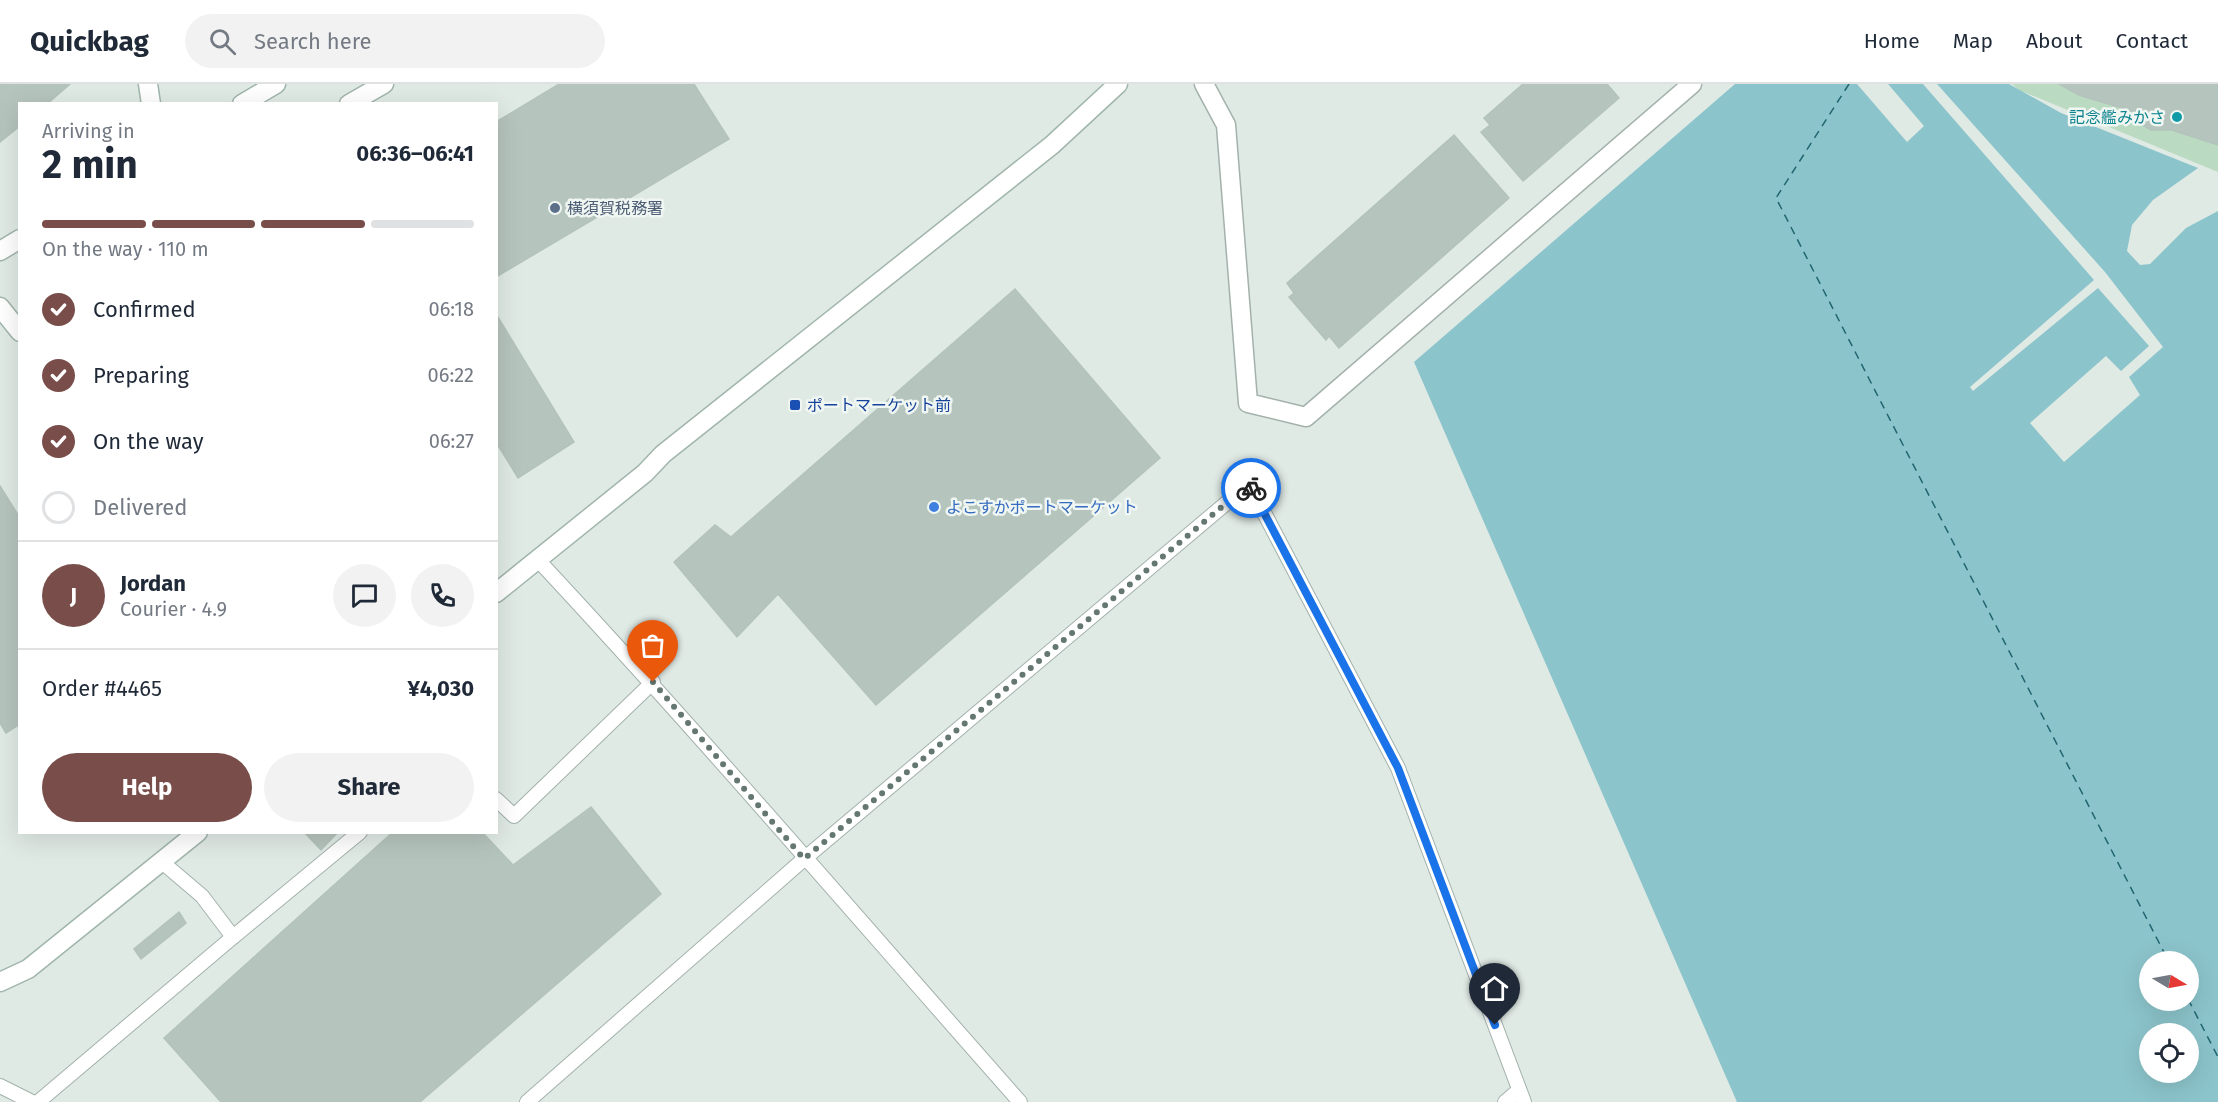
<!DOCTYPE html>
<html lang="en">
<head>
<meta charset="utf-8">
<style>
	body { margin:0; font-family:"Fira Sans","Noto Sans JP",sans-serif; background:#f2f2f3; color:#1f2937; height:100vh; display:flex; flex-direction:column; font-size:22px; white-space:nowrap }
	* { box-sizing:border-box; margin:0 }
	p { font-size:20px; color:#747a83 }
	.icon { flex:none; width:33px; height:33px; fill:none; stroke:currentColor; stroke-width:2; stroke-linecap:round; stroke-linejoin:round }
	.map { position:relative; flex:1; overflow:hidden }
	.panel { position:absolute; left:18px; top:18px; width:480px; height:732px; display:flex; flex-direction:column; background:#fff; border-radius:0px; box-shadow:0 6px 24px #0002 }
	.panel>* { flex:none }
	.needle { width:39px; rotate:100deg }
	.tools { position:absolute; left:2139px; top:867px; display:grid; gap:12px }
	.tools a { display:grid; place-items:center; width:60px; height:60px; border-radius:50%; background:#fff; box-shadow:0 6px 24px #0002; font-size:30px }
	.pin { position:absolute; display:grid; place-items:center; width:51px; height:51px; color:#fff; margin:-62px -26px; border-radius:50% 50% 50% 0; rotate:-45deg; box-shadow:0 0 6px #0007 }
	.pin .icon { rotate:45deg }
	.courier { position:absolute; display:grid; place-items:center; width:60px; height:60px; margin:-30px; border:4px solid #1a73e8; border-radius:50%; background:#fff; color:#222; box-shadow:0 2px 8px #0007 }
	.overview em { font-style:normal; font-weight:700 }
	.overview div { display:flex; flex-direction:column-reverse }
	.overview { display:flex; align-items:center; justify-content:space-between; height:102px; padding:0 24px }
	h1 { font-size:39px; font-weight:700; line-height:45px }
	.bar { display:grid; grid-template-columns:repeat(4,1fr); gap:9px 6px; align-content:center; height:72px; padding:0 24px }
	.bar i { height:8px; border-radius:4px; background:#e0e1e3 }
	.bar .on { background:#794e4a }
	.bar p { grid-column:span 4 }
	.line { display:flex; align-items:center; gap:15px; padding:0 24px; border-top:2px solid #e0e1e3 }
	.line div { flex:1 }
	.round { display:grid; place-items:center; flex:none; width:63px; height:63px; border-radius:32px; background:#f2f2f3 }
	ol { padding:0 24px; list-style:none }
	li { display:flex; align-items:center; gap:18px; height:66px }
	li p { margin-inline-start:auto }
	li .icon { padding:6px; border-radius:50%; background:#794e4a; color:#fff; stroke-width:4 }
	li:last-child { color:#747a83 }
	li i { width:33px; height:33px; border:3px solid #e0e1e3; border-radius:50% }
	.button { display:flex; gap:12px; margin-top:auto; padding:12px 24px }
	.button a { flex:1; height:69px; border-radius:36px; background:#794e4a; color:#fff; font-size:24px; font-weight:700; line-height:69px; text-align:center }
	.button a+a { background:#f2f2f3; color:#1f2937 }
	header { display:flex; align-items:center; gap:36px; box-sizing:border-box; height:84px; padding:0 30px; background:#fff; border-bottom:2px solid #e0e1e3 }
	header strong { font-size:28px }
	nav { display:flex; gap:33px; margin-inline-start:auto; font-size:21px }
	.search { width:420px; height:54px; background:#f2f2f3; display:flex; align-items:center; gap:15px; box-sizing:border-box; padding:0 21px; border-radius:33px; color:#747a83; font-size:22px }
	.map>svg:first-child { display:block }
	.green { fill:#badac1 }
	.water { fill:#8cc4cb; fill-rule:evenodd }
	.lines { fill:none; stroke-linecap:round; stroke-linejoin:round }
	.ferry { stroke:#216670; stroke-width:1.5; stroke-dasharray:8 6; stroke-linecap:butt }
	.building { fill:#b6c4be; stroke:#b3c3bc; stroke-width:1.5 }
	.lane-casing { stroke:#a3b1ac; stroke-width:16 }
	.street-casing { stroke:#a3b1ac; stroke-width:21 }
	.secondary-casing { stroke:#a0b5ac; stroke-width:21 }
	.lane { stroke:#fff; stroke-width:14 }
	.street { stroke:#fff; stroke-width:18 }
	.secondary { stroke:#fff; stroke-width:18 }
	.done { stroke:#647771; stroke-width:6; stroke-dasharray:0 10.8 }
	.route { stroke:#1a73e8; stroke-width:8 }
	.culture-dot { fill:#0f9aa8; stroke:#f0f7f3; stroke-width:2 }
	.service-dot { fill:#5c6f8a; stroke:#f0f7f3; stroke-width:2 }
	.transit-dot { fill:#1a4fb4; stroke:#f0f7f3; stroke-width:2 }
	.shop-dot { fill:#3f7fe0; stroke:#f0f7f3; stroke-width:2 }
	.labels { text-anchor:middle; stroke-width:5; stroke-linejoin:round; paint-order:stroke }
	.culture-label { font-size:16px; fill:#0d838f; stroke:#f0f7f3; text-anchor:end }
	.service-label { font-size:16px; fill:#4e5e75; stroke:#f0f7f3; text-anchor:start }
	.transit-label { font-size:16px; fill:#164399; stroke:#f0f7f3; text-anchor:start }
	.shop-label { font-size:16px; fill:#366cbe; stroke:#f0f7f3; text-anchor:start }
</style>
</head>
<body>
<header>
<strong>Quickbag</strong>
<div class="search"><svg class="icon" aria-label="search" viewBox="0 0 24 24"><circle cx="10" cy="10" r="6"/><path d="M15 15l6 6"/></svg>Search here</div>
<nav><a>Home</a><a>Map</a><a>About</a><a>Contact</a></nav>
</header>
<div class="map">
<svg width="2218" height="1018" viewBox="0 0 2218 1018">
	<rect width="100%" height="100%" fill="#e0eae5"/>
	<polygon class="green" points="2012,0 2218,0 2218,88 2019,6"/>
	<path class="water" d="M 1735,0 L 1857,0 L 1907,58 L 1924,42 L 1888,0 L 1923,0 L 2094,196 L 1970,303 L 1973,307 L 2098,204 L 2149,262 L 2121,287 L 2106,272 L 2030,339 L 2064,378 L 2140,311 L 2129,293 L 2163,263 L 2105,188 L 1937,0 L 2009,0 L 2061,29 L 2198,84 L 2153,116 L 2132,141 L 2127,167 L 2140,181 L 2150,180 L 2186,144 L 2218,127 L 2218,1018 L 1737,1018 L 1414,278 ZM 2150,878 L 2188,878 L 2188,916 L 2150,916 ZM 2150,950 L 2188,950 L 2188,988 L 2150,988 Z"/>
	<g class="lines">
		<g class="ferry">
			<polyline points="1849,0 1776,114 2169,878"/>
			<polyline points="2188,915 2218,973"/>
		</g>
	</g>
	<g class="building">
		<polygon points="0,0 70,0 47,20 20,20 20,42 0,58"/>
		<polygon points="559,0 694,0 729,55 496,193 496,38"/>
		<polygon points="1523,0 1607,0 1619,14 1523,97 1481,48 1490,41 1484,34"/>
		<polygon points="2059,0 2218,0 2218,61 2172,46 2151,46 2140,39 2132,27 2079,11"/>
		<polygon points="1454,51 1509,114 1339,264 1329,252 1326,256 1289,213 1294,209 1287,199"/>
		<polygon points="1015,205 1160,374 876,621 778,510 737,553 674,478 715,441 731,453"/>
		<polygon points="496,230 574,358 518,394 496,358"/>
		<polygon points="0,402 20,434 20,640 6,649 0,639"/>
		<polygon points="591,723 661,810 420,1018 221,1018 164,954 393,748 482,748 513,781"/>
		<polygon points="304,748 338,748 321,766"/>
		<polygon points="179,828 186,839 141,875 134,865"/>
	</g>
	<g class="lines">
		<g class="lane-casing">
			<g id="lane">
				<path d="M 538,476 C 703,653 860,837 1020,1018"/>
				<polyline points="496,715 514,732 653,598"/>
				<polyline points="162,778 202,812 233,853 360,748"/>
				<polyline points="0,1002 32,1018"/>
				<polyline points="38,1018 233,853"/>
				<polyline points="527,1018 804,775 1249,400 1398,684 1524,1018"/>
				<polyline points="1505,1018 1519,1006"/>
			</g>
		</g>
		<g class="street-casing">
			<polyline id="street" points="1204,0 1226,41 1248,319 1306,333 1692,0"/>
		</g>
		<g class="secondary-casing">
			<g id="secondary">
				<polyline points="148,0 151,20"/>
				<polyline points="242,20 276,0"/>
				<polyline points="349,20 384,0"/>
				<polyline points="0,167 20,155"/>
				<polyline points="0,223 20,248"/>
				<polyline points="496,509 645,389 663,370 1052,61 1118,0"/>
				<polyline points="0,898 28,885 198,748"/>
			</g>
		</g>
		<use href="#lane" class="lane"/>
		<use href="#street" class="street"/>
		<use href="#secondary" class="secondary"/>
	</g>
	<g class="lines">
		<polyline class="done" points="653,598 804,775 1249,400 1251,404"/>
		<polyline class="route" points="1251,404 1398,684 1495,941"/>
	</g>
	<circle class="culture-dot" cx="2177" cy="33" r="6"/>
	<circle class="service-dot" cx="555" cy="124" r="6"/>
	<rect class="transit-dot" x="789" y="315" width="12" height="12" rx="3"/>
	<circle class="shop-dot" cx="934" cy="423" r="6"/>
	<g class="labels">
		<g class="culture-label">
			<text x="2165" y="39">記念艦みかさ</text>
		</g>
		<g class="service-label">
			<text x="567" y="130">横須賀税務署</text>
		</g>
		<g class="transit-label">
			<text x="807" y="327">ポートマーケット前</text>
		</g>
		<g class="shop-label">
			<text x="946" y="429">よこすかポートマーケット</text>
		</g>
	</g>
</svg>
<div class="tools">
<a><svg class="needle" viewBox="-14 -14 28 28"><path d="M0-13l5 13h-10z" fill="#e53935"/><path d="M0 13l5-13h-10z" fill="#747a83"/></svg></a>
<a><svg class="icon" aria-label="locate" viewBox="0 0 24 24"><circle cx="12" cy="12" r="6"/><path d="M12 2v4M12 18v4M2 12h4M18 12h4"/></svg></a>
</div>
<div class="pin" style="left:653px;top:598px;background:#ea580c"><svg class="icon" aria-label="bag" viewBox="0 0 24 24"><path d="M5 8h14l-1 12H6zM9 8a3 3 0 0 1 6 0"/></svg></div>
<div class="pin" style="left:1495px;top:941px;background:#1f2937"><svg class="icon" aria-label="home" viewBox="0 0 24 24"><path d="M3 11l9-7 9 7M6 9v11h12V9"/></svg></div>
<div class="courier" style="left:1251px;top:404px"><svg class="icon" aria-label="bike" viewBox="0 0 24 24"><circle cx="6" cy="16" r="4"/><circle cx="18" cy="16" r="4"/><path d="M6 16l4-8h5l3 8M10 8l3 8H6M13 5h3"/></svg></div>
<section class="panel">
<div class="overview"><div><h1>2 min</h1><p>Arriving in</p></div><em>06:36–06:41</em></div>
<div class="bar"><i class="on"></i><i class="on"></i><i class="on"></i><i></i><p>On the way · 110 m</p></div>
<ol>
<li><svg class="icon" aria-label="check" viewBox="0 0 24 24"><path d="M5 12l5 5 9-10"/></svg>Confirmed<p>06:18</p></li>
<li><svg class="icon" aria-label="check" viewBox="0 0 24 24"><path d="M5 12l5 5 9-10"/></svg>Preparing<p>06:22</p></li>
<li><svg class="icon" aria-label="check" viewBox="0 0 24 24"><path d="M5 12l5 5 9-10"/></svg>On the way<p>06:27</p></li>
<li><i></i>Delivered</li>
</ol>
<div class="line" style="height:108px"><b class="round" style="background:#794e4a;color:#fff">J</b><div><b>Jordan</b><p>Courier · 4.9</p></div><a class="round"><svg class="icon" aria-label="chat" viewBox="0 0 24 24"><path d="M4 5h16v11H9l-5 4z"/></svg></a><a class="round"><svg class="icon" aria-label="phone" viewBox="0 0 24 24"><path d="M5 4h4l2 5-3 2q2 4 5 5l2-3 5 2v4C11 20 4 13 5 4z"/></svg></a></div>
<div class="line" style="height:78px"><div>Order #4465</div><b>¥4,030</b></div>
<div class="button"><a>Help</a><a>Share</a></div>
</section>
</div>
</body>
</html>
